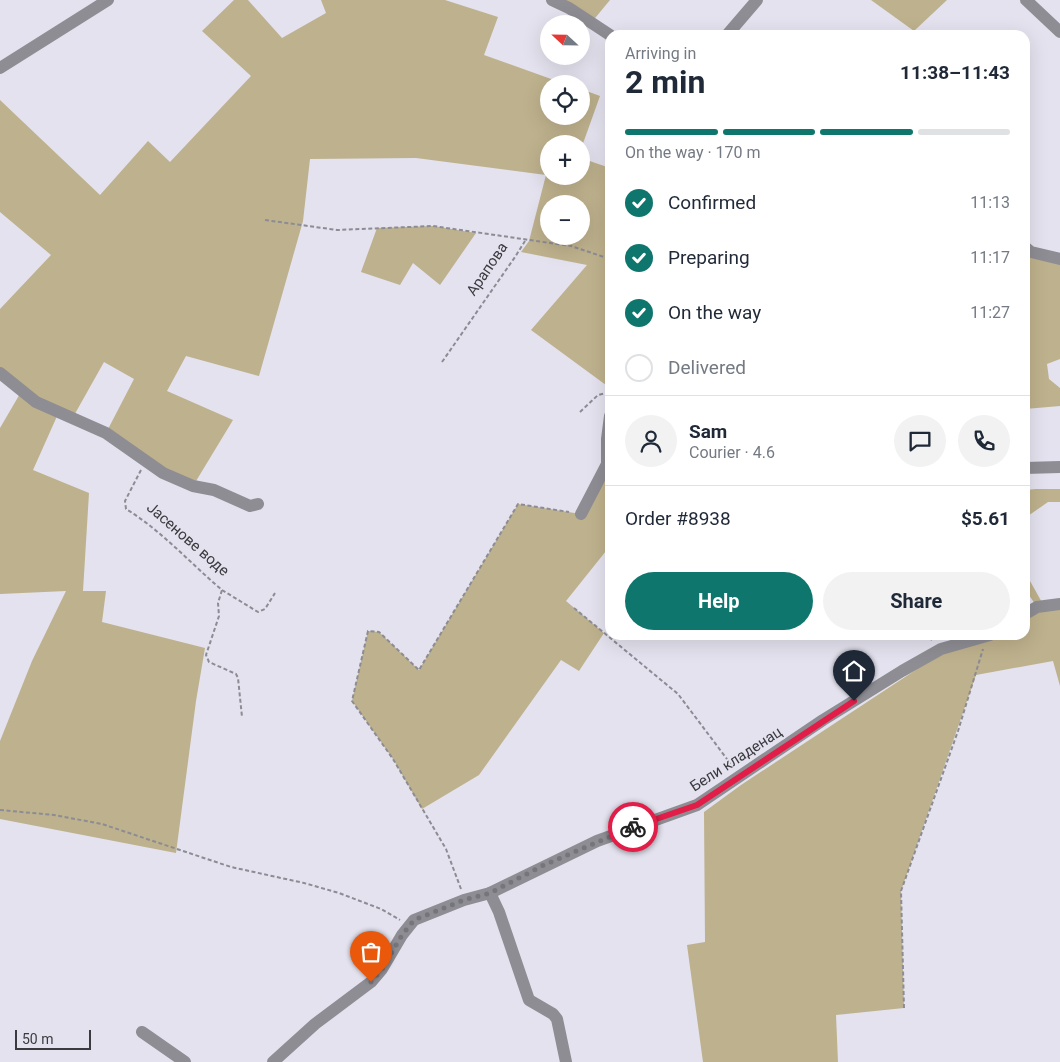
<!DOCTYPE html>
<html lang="en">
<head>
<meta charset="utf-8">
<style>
	body { margin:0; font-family:Roboto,sans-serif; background:#f2f2f3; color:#1f2937; height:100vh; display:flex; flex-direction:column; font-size:19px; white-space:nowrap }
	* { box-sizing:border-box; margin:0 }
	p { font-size:16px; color:#747a83 }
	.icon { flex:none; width:28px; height:28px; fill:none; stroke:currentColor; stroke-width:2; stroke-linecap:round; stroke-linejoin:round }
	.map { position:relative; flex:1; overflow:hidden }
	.sheet { position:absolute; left:605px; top:30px; width:425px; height:610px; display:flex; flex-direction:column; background:#fff; border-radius:15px; box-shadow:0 5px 20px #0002 }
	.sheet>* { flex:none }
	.needle { width:32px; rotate:292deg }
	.fabs { position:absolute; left:540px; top:15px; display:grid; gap:10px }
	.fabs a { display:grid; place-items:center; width:50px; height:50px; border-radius:50%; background:#fff; box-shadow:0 5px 20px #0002; font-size:25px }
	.scale { position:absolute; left:15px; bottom:12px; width:76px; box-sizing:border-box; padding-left:5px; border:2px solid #3a3a3f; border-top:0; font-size:14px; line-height:18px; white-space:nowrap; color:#3a3a3f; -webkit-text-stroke:4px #e3e2ee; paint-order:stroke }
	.pin { position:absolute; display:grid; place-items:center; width:42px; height:42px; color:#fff; margin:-51px -21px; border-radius:50% 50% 50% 0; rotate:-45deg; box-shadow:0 0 5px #0007 }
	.pin .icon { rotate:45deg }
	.courier { position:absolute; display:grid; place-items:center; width:50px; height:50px; margin:-25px; border:4px solid #e11d48; border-radius:50%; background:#fff; color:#222; box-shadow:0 1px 6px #0007 }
	.overview em { font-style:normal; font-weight:700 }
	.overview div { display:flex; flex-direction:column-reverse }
	.overview { display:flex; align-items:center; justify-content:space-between; height:85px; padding:0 20px }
	h1 { font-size:32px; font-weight:700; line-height:38px }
	.bar { display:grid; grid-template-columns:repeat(4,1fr); gap:8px 5px; align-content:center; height:60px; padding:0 20px }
	.bar i { height:6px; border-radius:4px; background:#e0e1e3 }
	.bar .active { background:#0f766e }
	.bar p { grid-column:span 4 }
	.line { display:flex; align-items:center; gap:12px; padding:0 20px; border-top:1px solid #e0e1e3 }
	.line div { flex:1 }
	.round { display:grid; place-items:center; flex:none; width:52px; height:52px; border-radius:26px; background:#f2f2f3 }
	ol { padding:0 20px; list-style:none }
	li { display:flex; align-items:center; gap:15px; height:55px }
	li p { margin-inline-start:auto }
	li .icon { padding:5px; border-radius:50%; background:#0f766e; color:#fff; stroke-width:4 }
	li:last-child { color:#747a83 }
	li i { width:28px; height:28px; border:2px solid #e0e1e3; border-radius:50% }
	.primary-button { display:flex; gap:10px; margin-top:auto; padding:10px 20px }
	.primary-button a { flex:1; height:58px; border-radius:30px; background:#0f766e; color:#fff; font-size:20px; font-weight:700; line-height:58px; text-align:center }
	.primary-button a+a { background:#f2f2f3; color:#1f2937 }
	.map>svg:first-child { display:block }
	.green { fill:#beb18d; fill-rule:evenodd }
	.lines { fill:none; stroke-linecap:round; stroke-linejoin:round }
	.path { stroke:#8c8c94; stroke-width:2; stroke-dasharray:4 2.5; stroke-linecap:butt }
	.minor { stroke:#8e8d93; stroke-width:12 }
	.done { stroke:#75757c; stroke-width:5; stroke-dasharray:0 9 }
	.route { stroke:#e11d48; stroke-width:6 }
	.labels { text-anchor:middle; stroke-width:4; stroke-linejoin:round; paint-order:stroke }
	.street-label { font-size:15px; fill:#3a3a3f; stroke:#e3e2ee }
</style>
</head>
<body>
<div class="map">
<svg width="1060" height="1062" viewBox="0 0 1060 1062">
	<rect width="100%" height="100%" fill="#e3e2ee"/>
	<g class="green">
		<path d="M 234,0 L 248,0 L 282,38 L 326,13 L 321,0 L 445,0 L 498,17 L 484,55 L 565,84 L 549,84 L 549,116 L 581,116 L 581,89 L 600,96 L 581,149 L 581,144 L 549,144 L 549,176 L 581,176 L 581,158 L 610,168 L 610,388 L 531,330 L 587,265 L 521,252 L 529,241 L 546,175 L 416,158 L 310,159 L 303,221 L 259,376 L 186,356 L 167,391 L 233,420 L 193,486 L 106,433 L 134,379 L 104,362 L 72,419 L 58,414 L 33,470 L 89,493 L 83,591 L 106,591 L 102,622 L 205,648 L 196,701 L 176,853 L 0,819 L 0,741 L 32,661 L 66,591 L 0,594 L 0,428 L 21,392 L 0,373 L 0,309 L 51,255 L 0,212 L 0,100 L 100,195 L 148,141 L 170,162 L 251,76 L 202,31 ZM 549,204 L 581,204 L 581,236 L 549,236 Z"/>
		<polygon points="552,0 610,0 591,23"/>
		<polygon points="871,0 947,0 914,31"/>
		<polygon points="433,226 476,233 440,285 413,263 400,285 361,272 377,228"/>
		<polygon points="1025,247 1060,259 1060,359 1047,364 1049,379 1060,388 1060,406 1025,409"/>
		<polygon points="610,455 610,546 566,601 604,633 579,671 561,660 479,775 422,809 393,759 352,701 368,631 379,632 419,670 518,504 581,514"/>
		<polygon points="1036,489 1060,489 1060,502 1048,502 1025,518 1025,490"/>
		<polygon points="1025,572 1044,606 1060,604 1060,686 1053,661 976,675 901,891 904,1008 836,1015 838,1062 703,1062 687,945 705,942 704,812 741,785 940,654 990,635 1025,635 1025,614 1037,607 1025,589"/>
	</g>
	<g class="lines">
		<g class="path">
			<polyline points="265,220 337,230 433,226 571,246 610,259"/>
			<polyline points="442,362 515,257 525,241"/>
			<polyline points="580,412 598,395 610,392"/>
			<path d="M 141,470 L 125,501 L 126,509 C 162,531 190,563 222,590 L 218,603 L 219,616 L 206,655 L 209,662 L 236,674 L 238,678 L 242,717"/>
			<polyline points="222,590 258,612 265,609 275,593"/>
			<polyline points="574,608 678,694 733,767"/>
			<polyline points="926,635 932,640"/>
			<polyline points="0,810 54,815 102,824 231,867 304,883 339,893 381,909 400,920"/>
			<polyline points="461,889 446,849 393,759 352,701 368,631 379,632 419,670 518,504 569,512"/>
			<polyline points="904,1008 901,891 958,731 983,649"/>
		</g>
		<g class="minor">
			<polyline points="552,0 569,8 610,35"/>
			<polyline points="1026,0 1060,32"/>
			<polyline points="727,35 757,0"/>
			<polyline points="0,68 108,0"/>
			<polyline points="1025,247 1031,252 1060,259"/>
			<polyline points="0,373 36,402 106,433 163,473 193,486 214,490 250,506 258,504"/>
			<polyline points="1025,468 1060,467"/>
			<polyline points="581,514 607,464 607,439 610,416"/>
			<polyline points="1025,614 1037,607 1060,604"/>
			<polyline points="490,893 499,912 529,1000 553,1014 557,1019 566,1062"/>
			<polyline points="142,1032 185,1062"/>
			<polyline points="273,1062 315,1024 371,982 382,969 402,935 414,920 464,900 490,893 597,841 697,805 823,720 902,671 941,649 990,635"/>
		</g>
	</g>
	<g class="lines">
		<polyline class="done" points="371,982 382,969 402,935 414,920 464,900 490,893 544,865 633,827"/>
		<polyline class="route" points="633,827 697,805 854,701"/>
	</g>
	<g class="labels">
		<g class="street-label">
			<text transform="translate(487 269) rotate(-56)" y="5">Арапова</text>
			<text transform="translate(188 539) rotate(41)" y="5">Јасенове воде</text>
			<text transform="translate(736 759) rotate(-33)" y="5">Бели кладенац</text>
		</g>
	</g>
</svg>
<div class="fabs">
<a><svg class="needle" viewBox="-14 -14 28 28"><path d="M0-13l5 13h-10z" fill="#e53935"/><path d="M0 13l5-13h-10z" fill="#747a83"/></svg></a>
<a><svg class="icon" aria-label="locate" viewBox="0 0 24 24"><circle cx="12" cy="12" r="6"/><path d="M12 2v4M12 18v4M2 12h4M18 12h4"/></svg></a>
<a>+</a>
<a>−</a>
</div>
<div class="scale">50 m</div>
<div class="pin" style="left:371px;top:982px;background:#ea580c"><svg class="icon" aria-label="bag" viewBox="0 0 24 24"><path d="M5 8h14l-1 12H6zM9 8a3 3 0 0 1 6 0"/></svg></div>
<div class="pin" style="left:854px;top:701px;background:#1f2937"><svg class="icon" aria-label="home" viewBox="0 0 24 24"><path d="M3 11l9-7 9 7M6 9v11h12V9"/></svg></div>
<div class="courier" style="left:633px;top:827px"><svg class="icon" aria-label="bike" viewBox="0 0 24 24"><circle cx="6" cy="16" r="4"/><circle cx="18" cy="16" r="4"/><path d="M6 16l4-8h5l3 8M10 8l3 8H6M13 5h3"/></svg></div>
<section class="sheet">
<div class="overview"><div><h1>2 min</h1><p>Arriving in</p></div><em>11:38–11:43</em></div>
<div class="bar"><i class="active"></i><i class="active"></i><i class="active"></i><i></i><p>On the way · 170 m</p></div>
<ol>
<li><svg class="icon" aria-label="check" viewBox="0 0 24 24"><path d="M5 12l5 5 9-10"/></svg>Confirmed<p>11:13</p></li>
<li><svg class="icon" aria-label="check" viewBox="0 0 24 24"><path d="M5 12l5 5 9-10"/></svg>Preparing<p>11:17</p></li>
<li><svg class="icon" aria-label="check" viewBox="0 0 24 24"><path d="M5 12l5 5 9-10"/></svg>On the way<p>11:27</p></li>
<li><i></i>Delivered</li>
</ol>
<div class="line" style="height:90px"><a class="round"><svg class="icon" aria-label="person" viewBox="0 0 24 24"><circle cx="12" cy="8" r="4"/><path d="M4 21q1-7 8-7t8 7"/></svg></a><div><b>Sam</b><p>Courier · 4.6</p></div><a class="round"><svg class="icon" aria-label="chat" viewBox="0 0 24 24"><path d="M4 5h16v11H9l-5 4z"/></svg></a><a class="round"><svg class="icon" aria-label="phone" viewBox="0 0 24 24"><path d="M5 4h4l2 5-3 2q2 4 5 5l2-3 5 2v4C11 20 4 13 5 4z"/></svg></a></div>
<div class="line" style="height:65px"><div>Order #8938</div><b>$5.61</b></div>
<div class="primary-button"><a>Help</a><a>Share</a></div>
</section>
</div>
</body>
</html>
